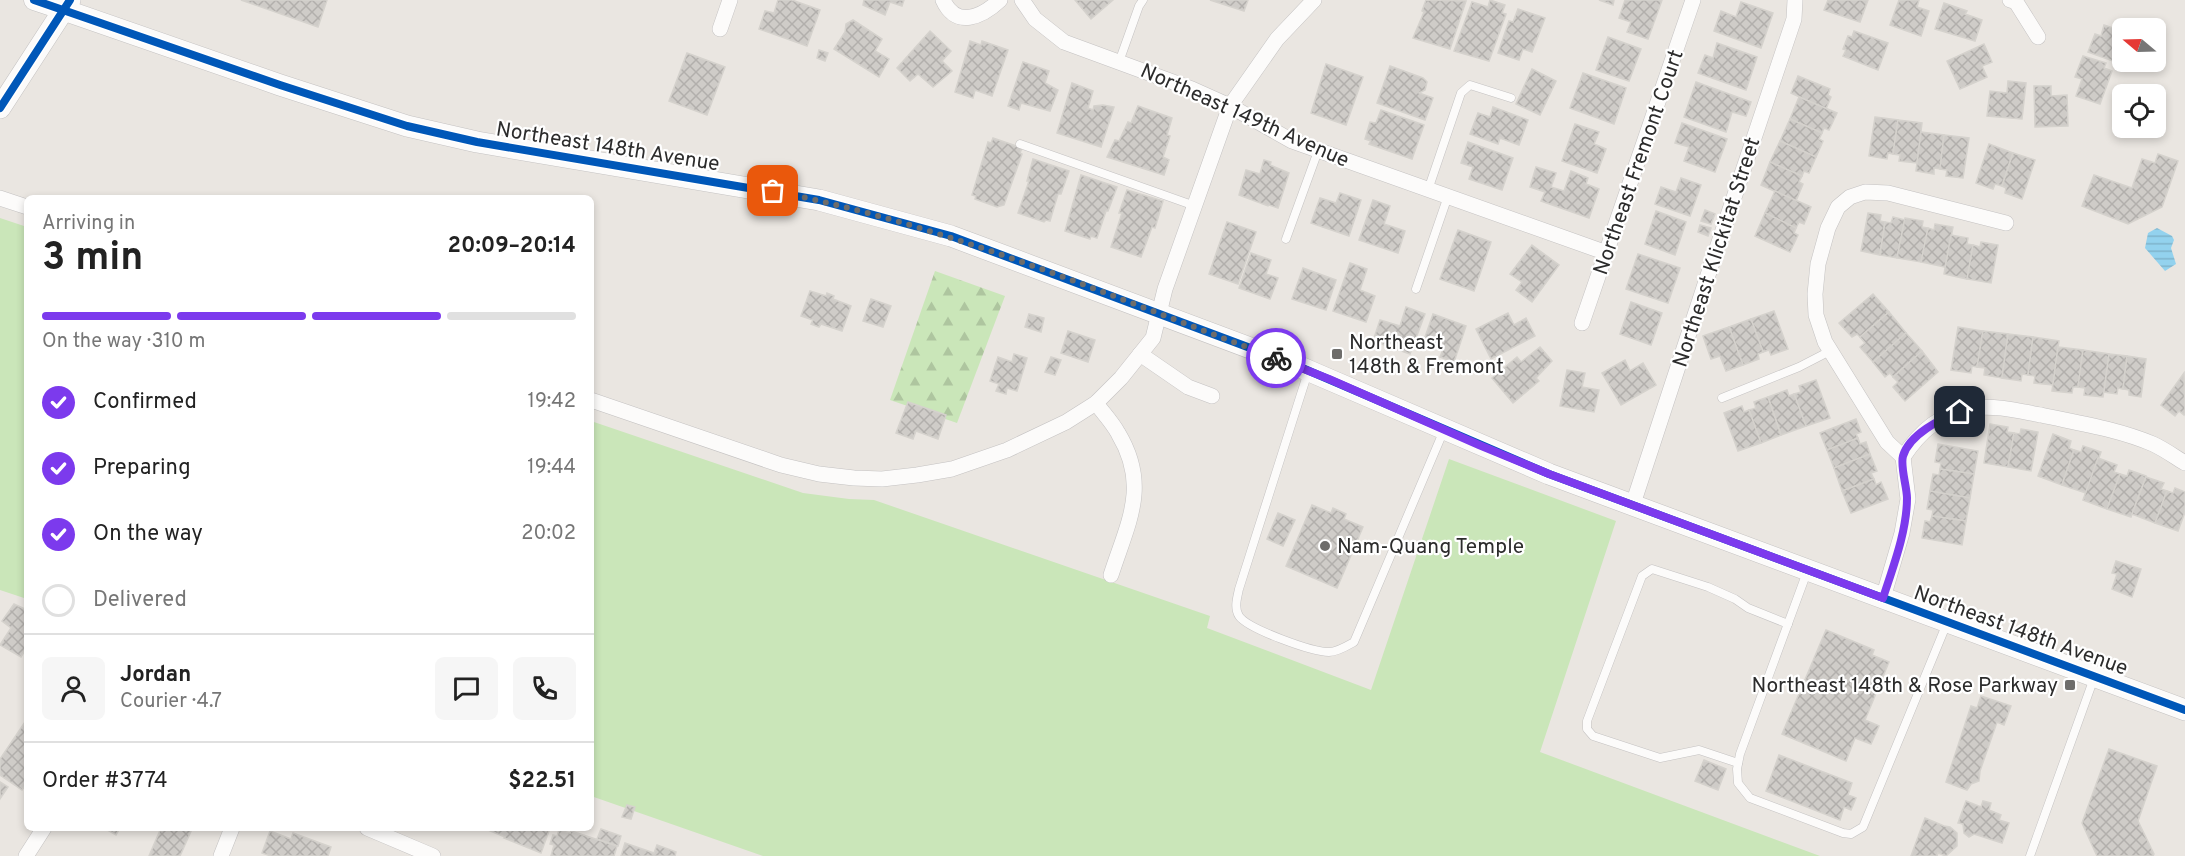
<!DOCTYPE html>
<html lang="en">
<head>
<meta charset="utf-8">
<style>
	body { margin:0; font-family:Overpass,sans-serif; background:#f6f6f6; color:#222; height:100vh; display:flex; flex-direction:column; font-size:22px; white-space:nowrap }
	* { box-sizing:border-box; margin:0 }
	p { font-size:20px; color:#767676 }
	.icon { flex:none; width:33px; height:33px; fill:none; stroke:currentColor; stroke-width:2; stroke-linecap:round; stroke-linejoin:round }
	.map { position:relative; flex:1; overflow:hidden }
	.side { position:absolute; left:24px; top:195px; width:570px; height:636px; display:flex; flex-direction:column; background:#fff; border-radius:9px; box-shadow:0 3px 9px #0003 }
	.side>* { flex:none }
	.needle { width:39px; rotate:289deg }
	.buttons { position:absolute; left:2112px; top:18px; display:grid; gap:12px }
	.buttons a { display:grid; place-items:center; width:54px; height:54px; border-radius:9px; background:#fff; box-shadow:0 3px 9px #0003; font-size:30px }
	.pin { position:absolute; display:grid; place-items:center; width:51px; height:51px; color:#fff; margin:-26px; border-radius:12px; box-shadow:0 3px 9px #0006 }
	.courier { position:absolute; display:grid; place-items:center; width:60px; height:60px; margin:-30px; border:4px solid #7c3aed; border-radius:50%; background:#fff; color:#222; box-shadow:0 2px 8px #0007 }
	.summary em { font-style:normal; font-weight:700 }
	.summary div { display:flex; flex-direction:column-reverse }
	.summary { display:flex; align-items:center; justify-content:space-between; height:102px; padding:0 18px }
	h1 { font-size:39px; font-weight:700; line-height:45px }
	.bar { display:grid; grid-template-columns:repeat(4,1fr); gap:9px 6px; align-content:center; height:72px; padding:0 18px }
	.bar i { height:8px; border-radius:4px; background:#e0e0e0 }
	.bar .current { background:#7c3aed }
	.bar p { grid-column:span 4 }
	.line { display:flex; align-items:center; gap:15px; padding:0 18px; border-top:2px solid #e0e0e0 }
	.line div { flex:1 }
	.round { display:grid; place-items:center; flex:none; width:63px; height:63px; border-radius:9px; background:#f6f6f6 }
	ol { padding:0 18px; list-style:none }
	li { display:flex; align-items:center; gap:18px; height:66px }
	li p { margin-inline-start:auto }
	li .icon { padding:6px; border-radius:50%; background:#7c3aed; color:#fff; stroke-width:4 }
	li:last-child { color:#767676 }
	li i { width:33px; height:33px; border:3px solid #e0e0e0; border-radius:50% }
	.map>svg:first-child { display:block }
	.grass { fill:#cae6b9 }
	.forest { fill:url(#forest-firs) }
	.water { fill:url(#water-rules) }
	.building { fill:url(#building-cross-hatch); stroke:#d5d2cd; stroke-width:1.5 }
	.lines { fill:none; stroke-linecap:round; stroke-linejoin:round }
	.service-casing { stroke:#c4c2c2; stroke-width:9 }
	.minor-casing { stroke:#c4c2c2; stroke-width:16 }
	.tertiary-casing { stroke:#c4c2c2; stroke-width:21 }
	.secondary-casing { stroke:#c4c2c2; stroke-width:22 }
	.service { stroke:#fcfbfa; stroke-width:8 }
	.minor { stroke:#fcfbfa; stroke-width:15 }
	.tertiary { stroke:#fcfbfa; stroke-width:20 }
	.secondary { stroke:#fcfbfa; stroke-width:21 }
	.cycleway-casing { stroke:#fff; stroke-width:11 }
	.cycleway { stroke:#0057b8; stroke-width:8 }
	.done { stroke:#6e6d6b; stroke-width:6; stroke-dasharray:0 10.8 }
	.route { stroke:#7c3aed; stroke-width:8 }
	.poi-dot { fill:#6e6d6b; stroke:#fff; stroke-width:2 }
	.labels { text-anchor:middle; stroke-width:4.5; stroke-linejoin:round; paint-order:stroke }
	.street-label { font-size:21px; fill:#2c2c2c; stroke:#fff }
	.poi-label { font-size:21px; fill:#2c2c2c; stroke:#fff; text-anchor:start }
</style>
</head>
<body>
<div class="map">
<svg width="2185" height="856" viewBox="0 0 2185 856">
	<defs>
		<pattern id="forest-firs" width="22" height="20" patternUnits="userSpaceOnUse" patternTransform="scale(1.5)"><rect width="22" height="20" fill="#cae6b9"/><path d="M5 1l3.5 6h-7zM16 11l3.5 6h-7z" fill="#aec59f"/></pattern>
		<pattern id="water-rules" width="6" height="5" patternUnits="userSpaceOnUse" patternTransform="scale(1.5)"><rect width="6" height="5" fill="#93d2ee"/><path d="M0 2.5h6" fill="none" stroke="#7fb4cc"/></pattern>
		<pattern id="building-cross-hatch" width="8" height="8" patternUnits="userSpaceOnUse" patternTransform="scale(1.5)"><rect width="8" height="8" fill="#cfccc8"/><path d="M0 0l8 8M0 8l8-8" fill="none" stroke="#b2afac"/></pattern>
	</defs>
	<rect width="100%" height="100%" fill="#eae6e1"/>
	<g class="grass">
		<polygon points="0,218 27,227 27,599 0,590"/>
		<polygon points="591,421 803,493 849,499 874,500 1210,616 1207,628 1371,690 1449,459 1616,521 1540,752 1820,856 763,856 591,796"/>
	</g>
	<polygon class="forest" points="935,271 1005,296 957,423 890,400"/>
	<polygon class="water" points="2157,228 2172,236 2174,240 2171,248 2176,264 2165,271 2145,248 2148,233"/>
	<g class="building">
		<polygon points="241,0 327,0 318,27"/>
		<polygon points="778,0 792,0 820,10 807,46 759,29 765,11 774,13"/>
		<polygon points="864,0 904,0 902,6 890,2 885,15 863,5"/>
		<polygon points="1075,0 1113,0 1091,19"/>
		<polygon points="1210,0 1248,0 1244,11"/>
		<polygon points="1426,0 1466,1 1450,49 1413,38 1424,12 1422,11"/>
		<polygon points="1490,0 1505,5 1502,13 1506,14 1489,61 1454,51 1472,2 1488,7"/>
		<polygon points="1599,0 1614,0 1613,5"/>
		<polygon points="1625,0 1662,0 1648,39 1627,32 1631,22 1619,18"/>
		<polygon points="1828,0 1868,0 1860,22 1824,10"/>
		<polygon points="1899,0 1919,0 1917,7 1929,11 1921,36 1890,25"/>
		<polygon points="1741,2 1773,13 1761,48 1714,31 1721,11 1736,17"/>
		<polygon points="1944,3 1967,11 1965,14 1982,20 1975,41 1935,29"/>
		<polygon points="1518,9 1545,18 1532,52 1523,49 1519,60 1498,53 1509,21 1513,22"/>
		<polygon points="853,20 882,39 875,51 889,59 879,77 834,49 845,32 846,24"/>
		<polygon points="2104,25 2122,31 2124,65 2088,52 2095,34 2101,36"/>
		<polygon points="930,31 951,51 942,61 952,71 933,87 918,74 910,81 897,68"/>
		<polygon points="1854,31 1888,43 1878,70 1843,56 1846,50 1843,49 1848,36 1852,37"/>
		<polygon points="1608,37 1641,49 1629,81 1596,70"/>
		<polygon points="970,41 981,45 982,41 1008,50 992,96 975,90 973,98 955,92"/>
		<polygon points="1717,43 1757,57 1746,90 1698,73 1705,55 1713,58"/>
		<polygon points="1984,44 1992,62 1982,66 1987,77 1960,89 1947,61"/>
		<polygon points="819,50 828,53 825,61 817,58"/>
		<polygon points="687,53 725,67 707,115 669,101"/>
		<polygon points="2083,56 2106,63 2104,68 2112,71 2100,104 2076,96 2082,79 2075,77"/>
		<polygon points="1023,62 1049,71 1045,83 1058,90 1050,111 1021,103 1019,110 1008,106"/>
		<polygon points="1326,64 1363,77 1346,125 1311,113"/>
		<polygon points="1390,66 1423,78 1427,82 1425,90 1419,93 1433,98 1425,120 1377,103"/>
		<polygon points="1532,69 1556,81 1540,115 1516,104"/>
		<polygon points="1583,73 1626,88 1614,124 1570,108"/>
		<polygon points="1798,76 1830,89 1828,95 1831,97 1826,109 1791,93"/>
		<polygon points="2008,81 2026,83 2022,119 1987,116 1990,91 2007,93"/>
		<polygon points="1696,82 1751,102 1746,116 1732,112 1726,132 1684,117"/>
		<polygon points="1072,83 1093,91 1088,108 1093,110 1094,106 1103,105 1114,107 1101,147 1057,133"/>
		<polygon points="2034,86 2051,86 2051,96 2067,95 2068,126 2035,127"/>
		<polygon points="1799,97 1837,113 1829,130 1824,128 1822,133 1790,119"/>
		<polygon points="1138,106 1172,118 1167,135 1170,136 1163,157 1169,160 1164,175 1107,157 1115,140 1119,141 1128,122 1131,123"/>
		<polygon points="1493,107 1528,120 1519,145 1500,138 1498,144 1470,134 1478,113 1490,117"/>
		<polygon points="1381,110 1424,125 1412,159 1369,144 1371,141 1365,139 1370,122 1376,123"/>
		<polygon points="1875,117 1898,120 1893,154 1888,153 1887,159 1869,156"/>
		<polygon points="1790,119 1822,133 1819,139 1823,141 1816,157 1780,141"/>
		<polygon points="1898,120 1922,123 1917,163 1899,161 1900,155 1893,154"/>
		<polygon points="1682,123 1727,139 1715,172 1684,161 1689,147 1675,143"/>
		<polygon points="1575,124 1599,132 1594,144 1606,149 1597,173 1562,161"/>
		<polygon points="1921,132 1944,135 1940,169 1934,168 1934,174 1916,171"/>
		<polygon points="1944,135 1969,138 1963,178 1946,176 1947,170 1940,169"/>
		<polygon points="993,138 1022,148 1020,153 1022,154 1004,205 997,207 975,199 976,196 972,195 988,142 991,143"/>
		<polygon points="1780,141 1816,157 1809,173 1804,171 1802,176 1770,162"/>
		<polygon points="1468,142 1513,158 1502,190 1469,179 1473,167 1461,163"/>
		<polygon points="1989,144 2013,153 2002,186 1995,184 1993,189 1976,183"/>
		<polygon points="2013,153 2035,160 2022,199 2005,193 2006,188 2002,186"/>
		<polygon points="2158,154 2178,161 2162,207 2128,224 2082,206 2094,175 2132,188 2142,159 2155,163"/>
		<polygon points="1033,159 1069,171 1061,194 1058,194 1050,221 1046,220 1044,222 1018,213 1029,181 1027,181"/>
		<polygon points="1264,160 1271,162 1270,165 1289,173 1278,208 1269,205 1268,206 1239,195 1246,170 1260,174"/>
		<polygon points="1770,162 1802,176 1799,182 1803,184 1796,201 1761,185"/>
		<polygon points="1536,167 1556,173 1551,187 1564,191 1571,171 1588,178 1586,184 1599,189 1589,218 1541,201 1545,192 1530,187"/>
		<polygon points="1081,175 1117,187 1108,211 1106,211 1097,238 1091,236 1090,239 1065,231"/>
		<polygon points="1681,178 1701,185 1690,216 1655,204 1661,187 1676,192"/>
		<polygon points="1127,190 1163,201 1155,228 1152,227 1141,257 1111,247 1122,213 1119,213"/>
		<polygon points="1775,191 1811,207 1804,224 1799,222 1796,228 1765,213"/>
		<polygon points="1340,193 1361,200 1349,236 1311,223 1320,198 1336,203"/>
		<polygon points="1373,200 1390,206 1384,224 1405,231 1398,253 1359,240"/>
		<polygon points="1705,210 1715,214 1711,224 1701,221"/>
		<polygon points="1656,211 1686,222 1675,255 1645,244"/>
		<polygon points="1765,213 1796,228 1794,233 1798,235 1790,252 1755,236"/>
		<polygon points="1868,213 1881,215 1880,221 1885,222 1880,255 1861,251"/>
		<polygon points="1893,217 1905,220 1897,258 1880,255 1885,222 1891,223"/>
		<polygon points="1905,218 1923,221 1922,227 1928,228 1921,262 1897,258"/>
		<polygon points="1227,222 1256,232 1238,284 1209,274"/>
		<polygon points="1935,224 1953,227 1945,267 1921,262 1928,228 1934,230"/>
		<polygon points="1700,225 1711,228 1708,236 1698,232"/>
		<polygon points="1458,230 1491,242 1474,291 1440,279"/>
		<polygon points="1951,235 1968,238 1967,244 1973,245 1967,279 1944,274"/>
		<polygon points="1981,242 1998,245 1991,283 1967,279 1973,245 1980,247"/>
		<polygon points="1532,245 1559,265 1532,302 1516,290 1522,282 1510,274"/>
		<polygon points="1251,253 1271,260 1266,274 1278,278 1270,299 1239,288"/>
		<polygon points="1638,254 1680,268 1668,303 1626,289"/>
		<polygon points="1350,263 1367,269 1360,290 1375,296 1366,322 1333,311"/>
		<polygon points="1303,268 1336,280 1326,310 1292,299"/>
		<polygon points="810,291 826,296 827,293 834,296 833,299 851,306 842,331 821,324 819,327 811,324 813,320 801,316"/>
		<polygon points="1873,294 1889,312 1860,337 1857,334 1852,337 1839,323"/>
		<polygon points="871,299 891,306 883,327 863,321"/>
		<polygon points="1631,302 1662,313 1651,345 1620,334"/>
		<polygon points="1406,307 1425,314 1410,354 1373,341 1380,320 1400,326"/>
		<polygon points="1774,311 1788,349 1771,355 1769,350 1763,352 1751,319"/>
		<polygon points="1889,312 1906,333 1873,362 1860,347 1865,343 1860,337"/>
		<polygon points="1508,313 1514,325 1526,318 1535,336 1491,359 1476,329"/>
		<polygon points="1029,314 1044,318 1041,332 1025,327"/>
		<polygon points="1433,314 1466,326 1454,362 1440,357 1444,347 1424,340"/>
		<polygon points="1751,319 1763,352 1758,354 1759,359 1743,365 1729,327"/>
		<polygon points="1729,327 1743,365 1726,371 1720,356 1711,359 1703,336"/>
		<polygon points="1958,327 1983,331 1977,367 1972,366 1971,373 1951,370"/>
		<polygon points="1068,331 1095,340 1088,362 1061,353"/>
		<polygon points="1983,331 2008,334 2002,378 1984,375 1985,368 1977,367"/>
		<polygon points="1906,333 1922,351 1893,377 1890,373 1885,377 1873,362"/>
		<polygon points="2008,334 2033,337 2028,375 2022,374 2021,381 2002,378"/>
		<polygon points="2033,337 2059,341 2053,385 2034,383 2035,376 2028,375"/>
		<polygon points="1540,347 1552,361 1536,378 1539,381 1513,403 1492,378 1517,357 1521,362"/>
		<polygon points="2058,347 2083,350 2078,387 2073,387 2072,393 2052,391"/>
		<polygon points="2083,350 2109,354 2103,397 2084,395 2085,388 2078,387"/>
		<polygon points="1922,351 1938,372 1905,401 1893,387 1898,382 1893,377"/>
		<polygon points="1014,354 1027,358 1017,391 1007,388 1006,394 996,391 999,384 990,381 998,357 1012,362"/>
		<polygon points="2109,354 2127,356 2123,389 2118,388 2117,394 2104,392"/>
		<polygon points="2127,356 2146,359 2141,397 2129,395 2129,390 2123,389"/>
		<polygon points="1051,357 1061,360 1055,375 1045,372"/>
		<polygon points="1625,360 1630,371 1643,363 1656,385 1621,405 1602,373"/>
		<polygon points="1567,370 1585,373 1582,387 1599,390 1594,412 1560,406"/>
		<polygon points="2184,373 2185,413 2184,415 2179,411 2175,416 2161,405"/>
		<polygon points="1816,380 1830,418 1806,426 1794,394 1801,392 1799,386"/>
		<polygon points="1787,390 1789,396 1794,394 1806,426 1781,435 1768,397"/>
		<polygon points="1768,397 1781,435 1761,443 1749,410 1756,408 1754,402"/>
		<polygon points="908,402 946,415 938,439 916,431 913,439 896,433"/>
		<polygon points="1742,406 1744,412 1749,410 1761,443 1738,451 1724,413"/>
		<polygon points="1856,419 1861,432 1856,434 1858,438 1827,450 1820,433"/>
		<polygon points="1990,424 2008,427 2007,432 2014,433 2008,467 1984,463"/>
		<polygon points="2021,429 2038,432 2031,471 2008,467 2014,433 2020,434"/>
		<polygon points="2053,434 2071,441 2069,448 2074,450 2062,485 2038,476"/>
		<polygon points="1858,438 1860,444 1866,442 1870,454 1834,468 1827,450"/>
		<polygon points="1938,444 1978,451 1974,474 1940,469 1941,463 1935,462"/>
		<polygon points="2083,446 2101,452 2086,493 2062,485 2074,450 2081,452"/>
		<polygon points="1870,454 1877,471 1871,473 1874,479 1842,491 1834,468"/>
		<polygon points="2098,458 2117,465 2114,472 2120,474 2107,509 2083,500"/>
		<polygon points="1940,469 1974,474 1970,498 1930,491 1933,474 1939,475"/>
		<polygon points="2129,470 2146,476 2131,517 2107,509 2120,474 2127,476"/>
		<polygon points="2146,477 2164,483 2161,489 2167,491 2155,523 2132,514"/>
		<polygon points="1874,479 1876,485 1881,482 1888,499 1851,513 1842,491"/>
		<polygon points="2175,488 2185,492 2185,512 2178,531 2155,523 2167,491 2173,493"/>
		<polygon points="1930,491 1970,498 1966,521 1932,516 1933,510 1927,509"/>
		<polygon points="1312,505 1331,513 1333,508 1346,514 1344,519 1363,527 1337,588 1286,566"/>
		<polygon points="1278,513 1295,520 1283,546 1267,539"/>
		<polygon points="1932,516 1966,521 1962,545 1922,538 1925,521 1930,522"/>
		<polygon points="2116,561 2141,569 2132,597 2112,589 2117,574 2112,573"/>
		<polygon points="14,604 27,610 27,647 21,657 0,645 11,628 2,621"/>
		<polygon points="1826,630 1874,650 1872,655 1889,662 1865,720 1879,726 1871,744 1855,738 1846,761 1782,734"/>
		<polygon points="1981,696 2011,706 2004,725 1997,722 1980,771 1979,781 1971,784 1967,790 1946,782 1971,706 1977,708"/>
		<polygon points="25,722 27,724 27,783 22,790 0,775 0,759"/>
		<polygon points="2109,749 2157,766 2138,821 2154,854 2153,856 2097,856 2082,823"/>
		<polygon points="1779,755 1852,783 1848,795 1856,798 1851,810 1844,807 1840,820 1766,791"/>
		<polygon points="1704,760 1726,769 1718,790 1695,781"/>
		<polygon points="0,782 8,787 0,799"/>
		<polygon points="1966,801 1981,807 1983,801 1991,803 1989,810 2001,815 1999,820 2009,823 2002,843 1974,834 1969,837 1964,833 1963,824 1958,823"/>
		<polygon points="627,805 635,807 631,819 622,817"/>
		<polygon points="1925,818 1944,826 1950,827 1957,833 1957,846 1946,856 1938,853 1937,856 1911,856"/>
		<polygon points="104,828 120,828 116,835"/>
		<polygon points="161,828 192,829 180,856 149,856"/>
		<polygon points="488,828 550,828 541,853 504,838 505,837 488,830"/>
		<polygon points="601,829 621,836 618,846 597,839"/>
		<polygon points="559,830 570,833 571,831 617,846 614,856 551,856 554,845 550,844 553,835 557,836"/>
		<polygon points="270,831 291,839 293,833 331,847 328,856 271,856 262,853"/>
		<polygon points="625,843 654,853 657,845 676,852 675,856 621,856"/>
	</g>
	<g class="lines">
		<g class="service-casing">
			<g id="service">
				<polyline points="1119,62 1139,6 1143,0"/>
				<polyline points="1020,144 1195,206"/>
				<polyline points="1428,190 1461,93 1470,85 1511,98"/>
				<polyline points="1286,239 1318,151"/>
				<polyline points="1416,289 1448,196"/>
				<path d="M 1308,372 L 1239,589 C 1237,598 1234,608 1239,616 C 1248,629 1312,652 1329,652 C 1337,652 1347,646 1354,642 L 1444,430"/>
				<polyline points="1722,398 1799,367 1830,351"/>
				<polyline points="1807,572 1740,754 1737,769 1738,783 1750,798 1843,833 1851,834 1863,827 1947,623"/>
				<polyline points="1738,763 1699,750 1660,758 1593,736 1587,729 1587,721 1642,576 1652,569 1708,587 1735,599 1748,608 1788,624"/>
				<polyline points="2030,856 2094,678"/>
			</g>
		</g>
		<g class="minor-casing">
			<g id="minor">
				<path d="M 943,0 C 956,29 982,17 1000,0"/>
				<polyline points="1022,0 1035,19 1064,42 1192,89 1230,106 1292,141 1607,253"/>
				<polyline points="2010,0 2016,2 2038,37"/>
				<polyline points="720,29 730,0"/>
				<polyline points="0,198 27,207"/>
				<polyline points="1582,323 1693,0"/>
				<polyline points="1140,354 1188,387 1212,396"/>
				<polyline points="591,400 781,465 819,474 854,478 882,479 917,475 952,469 1007,450 1066,422 1096,403 1121,378 1153,338 1165,289 1230,106 1277,39 1314,0"/>
				<path d="M 1096,403 C 1103,413 1112,422 1118,433 C 1150,486 1128,522 1111,575"/>
				<polyline points="1903,457 1887,442 1825,342 1816,315 1815,294 1818,264 1828,228 1838,207 1850,197 1865,192 1888,193 2006,223"/>
				<path d="M 1903,457 C 1921,430 1940,414 1973,408 C 1996,405 2019,411 2041,415 C 2078,423 2118,429 2153,444 C 2164,449 2175,457 2185,463"/>
				<polyline points="1633,504 1711,266 1794,19 1795,0"/>
				<polyline points="1883,598 1902,533 1908,499 1903,457"/>
				<polyline points="367,828 433,856"/>
				<polyline points="26,856 44,828"/>
				<polyline points="221,856 232,828"/>
			</g>
		</g>
		<g class="tertiary-casing">
			<polyline id="tertiary" points="34,0 64,10"/>
		</g>
		<g class="secondary-casing">
			<g id="secondary">
				<polyline points="64,10 280,85 407,126 477,142 819,200 951,236 1293,364 1549,474 2185,710"/>
				<polyline points="0,108 70,0"/>
			</g>
		</g>
		<use href="#service" class="service"/>
		<use href="#minor" class="minor"/>
		<use href="#tertiary" class="tertiary"/>
		<use href="#secondary" class="secondary"/>
		<g class="cycleway-casing">
			<g id="cycleway">
				<polyline points="34,0 280,85 407,126 477,142 819,200 951,236 1293,364 1549,474 2185,710"/>
				<polyline points="0,108 70,0"/>
			</g>
		</g>
		<use href="#cycleway" class="cycleway"/>
	</g>
	<g class="lines">
		<path class="done" d="M 773,191 C 948,225 1109,296 1276,358"/>
		<path class="route" d="M 1276,358 L 1329,379 L 1479,445 L 1549,474 L 1883,598 C 1893,567 1907,531 1907,498 C 1907,487 1900,466 1903,456 C 1909,435 1941,418 1960,412"/>
	</g>
	<g class="poi-dot">
		<rect x="1331" y="348" width="12" height="12" rx="3"/>
		<circle cx="1325" cy="546" r="6"/>
		<rect x="2064" y="679" width="12" height="12" rx="3"/>
	</g>
	<g class="labels">
		<g class="street-label">
			<text transform="translate(1245 115) rotate(24)" y="7">Northeast 149th Avenue</text>
			<text transform="translate(608 146) rotate(9)" y="7">Northeast 148th Avenue</text>
			<text transform="translate(1638 162) rotate(-71)" y="7">Northeast Fremont Court</text>
			<text transform="translate(1716 252) rotate(-72)" y="7">Northeast Klickitat Street</text>
			<text transform="translate(2021 630) rotate(20)" y="7">Northeast 148th Avenue</text>
		</g>
		<g class="poi-label">
			<text x="1349" y="349">Northeast<tspan x="1349" dy="24">148th &amp; Fremont</tspan></text>
			<text x="1337" y="553">Nam-Quang Temple</text>
			<text x="2058" y="692" text-anchor="end">Northeast 148th &amp; Rose Parkway</text>
		</g>
	</g>
</svg>
<div class="buttons">
<a><svg class="needle" viewBox="-14 -14 28 28"><path d="M0-13l5 13h-10z" fill="#e53935"/><path d="M0 13l5-13h-10z" fill="#767676"/></svg></a>
<a><svg class="icon" aria-label="locate" viewBox="0 0 24 24"><circle cx="12" cy="12" r="6"/><path d="M12 2v4M12 18v4M2 12h4M18 12h4"/></svg></a>
</div>
<div class="pin" style="left:773px;top:191px;background:#ea580c"><svg class="icon" aria-label="bag" viewBox="0 0 24 24"><path d="M5 8h14l-1 12H6zM9 8a3 3 0 0 1 6 0"/></svg></div>
<div class="pin" style="left:1960px;top:412px;background:#1f2937"><svg class="icon" aria-label="home" viewBox="0 0 24 24"><path d="M3 11l9-7 9 7M6 9v11h12V9"/></svg></div>
<div class="courier" style="left:1276px;top:358px"><svg class="icon" aria-label="bike" viewBox="0 0 24 24"><circle cx="6" cy="16" r="4"/><circle cx="18" cy="16" r="4"/><path d="M6 16l4-8h5l3 8M10 8l3 8H6M13 5h3"/></svg></div>
<section class="side">
<div class="summary"><div><h1>3 min</h1><p>Arriving in</p></div><em>20:09–20:14</em></div>
<div class="bar"><i class="current"></i><i class="current"></i><i class="current"></i><i></i><p>On the way · 310 m</p></div>
<ol>
<li><svg class="icon" aria-label="check" viewBox="0 0 24 24"><path d="M5 12l5 5 9-10"/></svg>Confirmed<p>19:42</p></li>
<li><svg class="icon" aria-label="check" viewBox="0 0 24 24"><path d="M5 12l5 5 9-10"/></svg>Preparing<p>19:44</p></li>
<li><svg class="icon" aria-label="check" viewBox="0 0 24 24"><path d="M5 12l5 5 9-10"/></svg>On the way<p>20:02</p></li>
<li><i></i>Delivered</li>
</ol>
<div class="line" style="height:108px"><a class="round"><svg class="icon" aria-label="person" viewBox="0 0 24 24"><circle cx="12" cy="8" r="4"/><path d="M4 21q1-7 8-7t8 7"/></svg></a><div><b>Jordan</b><p>Courier · 4.7</p></div><a class="round"><svg class="icon" aria-label="chat" viewBox="0 0 24 24"><path d="M4 5h16v11H9l-5 4z"/></svg></a><a class="round"><svg class="icon" aria-label="phone" viewBox="0 0 24 24"><path d="M5 4h4l2 5-3 2q2 4 5 5l2-3 5 2v4C11 20 4 13 5 4z"/></svg></a></div>
<div class="line" style="height:78px"><div>Order #3774</div><b>$22.51</b></div>
</section>
</div>
</body>
</html>
